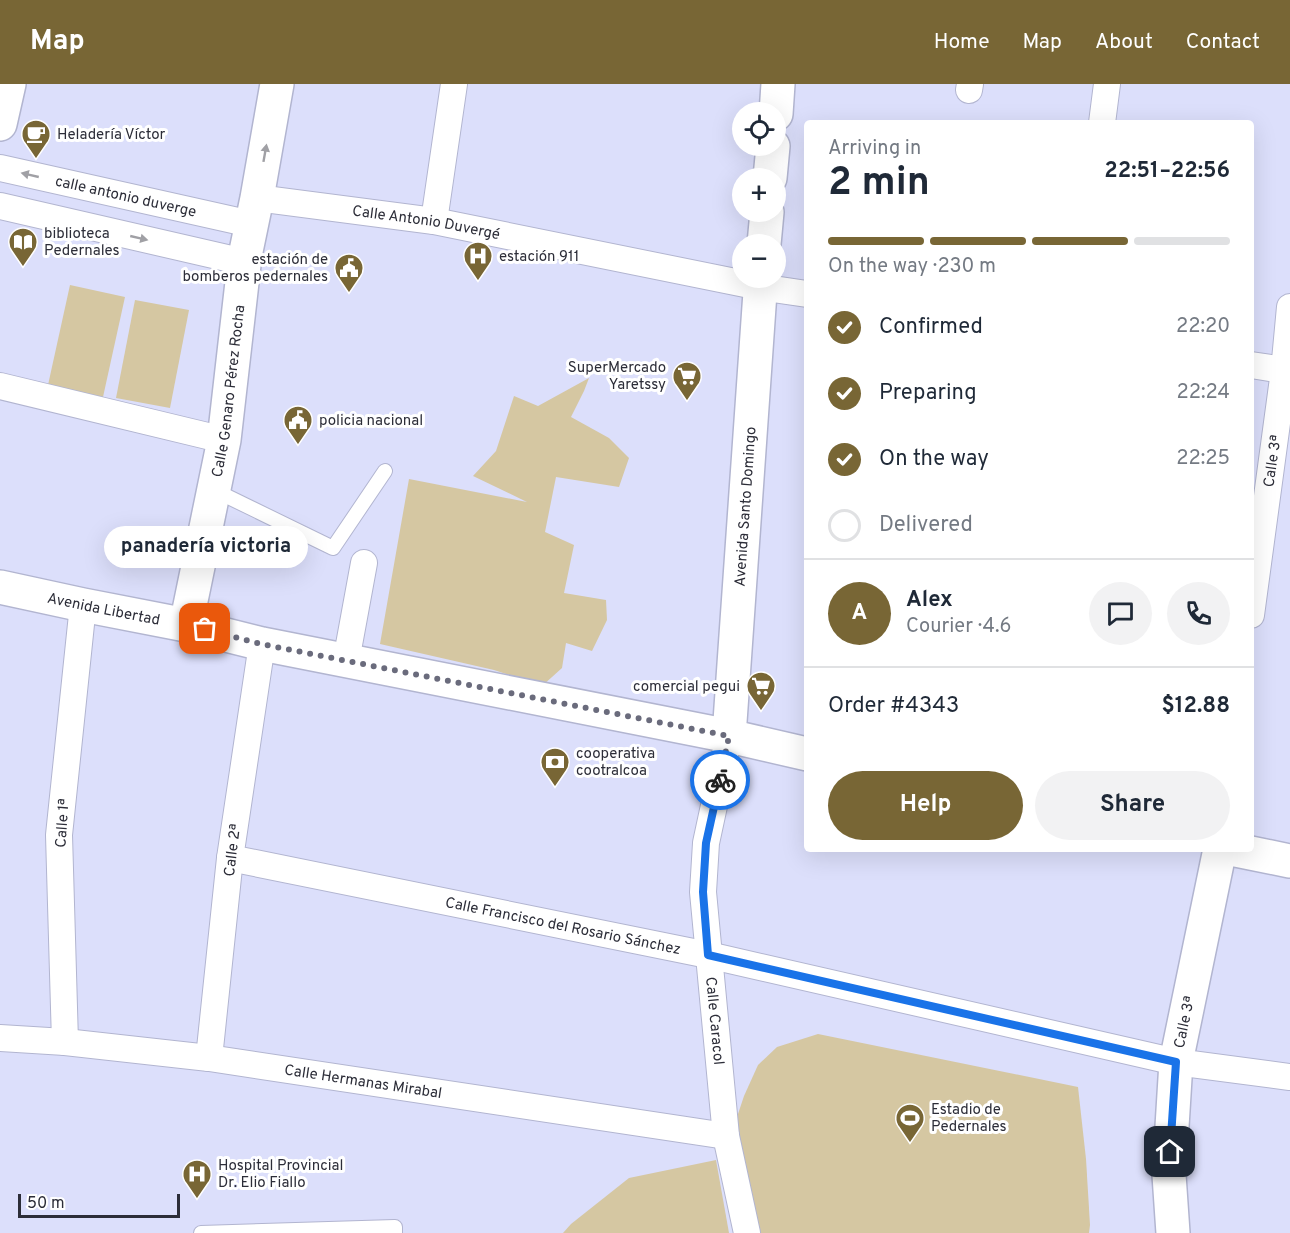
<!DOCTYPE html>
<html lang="en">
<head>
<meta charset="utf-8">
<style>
	body { margin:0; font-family:Overpass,sans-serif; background:#f2f2f3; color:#1f2937; height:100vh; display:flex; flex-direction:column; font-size:22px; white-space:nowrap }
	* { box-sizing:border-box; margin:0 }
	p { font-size:20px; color:#747a83 }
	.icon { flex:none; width:33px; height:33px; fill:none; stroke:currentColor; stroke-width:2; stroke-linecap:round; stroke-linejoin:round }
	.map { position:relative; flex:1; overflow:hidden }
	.panel { position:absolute; left:804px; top:36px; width:450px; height:732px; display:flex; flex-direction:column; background:#fff; border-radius:6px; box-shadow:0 6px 24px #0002 }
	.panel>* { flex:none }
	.fabs { position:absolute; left:732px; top:18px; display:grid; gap:12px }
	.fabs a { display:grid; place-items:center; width:54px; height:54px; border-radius:50%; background:#fff; box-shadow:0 6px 24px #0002; font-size:30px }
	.scale { position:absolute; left:18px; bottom:15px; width:162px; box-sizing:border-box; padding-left:6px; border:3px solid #2c2d38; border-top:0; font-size:16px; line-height:21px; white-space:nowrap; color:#2c2d38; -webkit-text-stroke:4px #fff; paint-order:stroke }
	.pin { position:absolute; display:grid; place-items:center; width:51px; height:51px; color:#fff; margin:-26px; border-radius:12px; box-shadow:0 3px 9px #0006 }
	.courier { position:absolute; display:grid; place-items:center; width:60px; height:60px; margin:-30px; border:4px solid #1a73e8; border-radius:50%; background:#fff; color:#222; box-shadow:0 2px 8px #0007 }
	.bubble { position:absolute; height:42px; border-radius:21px; background:#fff; box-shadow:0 6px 24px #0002; font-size:20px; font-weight:700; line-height:42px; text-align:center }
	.headline em { font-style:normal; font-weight:700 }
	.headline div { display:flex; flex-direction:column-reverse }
	.headline { display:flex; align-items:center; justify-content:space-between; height:102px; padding:0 24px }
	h1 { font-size:39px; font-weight:700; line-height:45px }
	.bar { display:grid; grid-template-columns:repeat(4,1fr); gap:9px 6px; align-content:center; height:72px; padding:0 24px }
	.bar i { height:8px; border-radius:4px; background:#e0e1e3 }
	.bar .selected { background:#786635 }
	.bar p { grid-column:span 4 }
	.line { display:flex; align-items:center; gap:15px; padding:0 24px; border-top:2px solid #e0e1e3 }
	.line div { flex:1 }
	.round { display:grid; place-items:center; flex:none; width:63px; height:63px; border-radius:32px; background:#f2f2f3 }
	ol { padding:0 24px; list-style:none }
	li { display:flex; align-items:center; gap:18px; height:66px }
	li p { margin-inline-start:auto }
	li .icon { padding:6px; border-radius:50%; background:#786635; color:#fff; stroke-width:4 }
	li:last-child { color:#747a83 }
	li i { width:33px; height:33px; border:3px solid #e0e1e3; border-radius:50% }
	.button { display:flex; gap:12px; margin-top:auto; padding:12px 24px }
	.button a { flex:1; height:69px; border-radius:36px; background:#786635; color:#fff; font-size:24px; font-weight:700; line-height:69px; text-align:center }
	.button a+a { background:#f2f2f3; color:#1f2937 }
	header { display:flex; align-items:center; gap:36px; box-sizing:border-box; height:84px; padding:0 30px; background:#786635; color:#fff }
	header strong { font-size:28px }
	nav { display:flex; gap:33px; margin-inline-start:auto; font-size:21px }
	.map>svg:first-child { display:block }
	.green { fill:#d5c7a2 }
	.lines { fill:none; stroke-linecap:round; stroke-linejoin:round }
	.service-casing { stroke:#b2b5d0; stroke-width:16 }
	.minor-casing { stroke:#b2b5d0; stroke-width:28 }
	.tertiary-casing { stroke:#b2b5d0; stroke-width:36 }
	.secondary-casing { stroke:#b2b5d0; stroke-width:36 }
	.primary-casing { stroke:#b2b5d0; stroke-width:36 }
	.service { stroke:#fff; stroke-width:14 }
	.minor { stroke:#fff; stroke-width:26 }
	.tertiary { stroke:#fff; stroke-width:33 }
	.secondary { stroke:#fff; stroke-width:33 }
	.primary { stroke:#fff; stroke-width:33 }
	.oneway { fill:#a0a0a5 }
	.done { stroke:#6a6b7c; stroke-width:6; stroke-dasharray:0 10.8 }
	.route { stroke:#1a73e8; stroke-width:8 }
	.labels { text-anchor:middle; stroke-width:6; stroke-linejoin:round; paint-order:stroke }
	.poi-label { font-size:15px; fill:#2c2d38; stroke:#fff; text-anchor:start }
	.street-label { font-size:15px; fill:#2c2d38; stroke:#fff }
</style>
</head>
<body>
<header>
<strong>Map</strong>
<nav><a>Home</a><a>Map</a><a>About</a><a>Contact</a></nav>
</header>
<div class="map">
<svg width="1290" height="1149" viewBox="0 0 1290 1149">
	<rect width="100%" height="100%" fill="#dcdffb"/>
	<g class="green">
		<polygon points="70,201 125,213 103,313 48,301"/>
		<polygon points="135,216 189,226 170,324 116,314"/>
		<polygon points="589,294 584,307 571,333 609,354 629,374 619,403 556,393 545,448 574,461 564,509 606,516 607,536 592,567 566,559 562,584 542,602 494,586 380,560 409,395 527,418 473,392 496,367 514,312 538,322"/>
		<polygon points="818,950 1078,1003 1086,1075 1090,1141 1089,1149 753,1149 733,1045 744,1012 758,981 777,963"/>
		<polygon points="716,1076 729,1149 563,1149 571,1140 629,1094"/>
	</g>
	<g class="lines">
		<g class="service-casing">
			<g id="service">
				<polyline points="214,406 333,464 385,387"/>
				<polyline points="201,1149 395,1143 395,1149"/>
			</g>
		</g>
		<g class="minor-casing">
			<g id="minor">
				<polyline points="969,6 970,0"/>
				<polyline points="1102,39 1107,0"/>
				<path id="s1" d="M 0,84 L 251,140"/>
				<path id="s2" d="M 257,114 L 434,137 L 760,203 L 807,210"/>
				<polyline points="0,122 244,178"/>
				<polyline points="434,137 454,0"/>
				<polyline points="1251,281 1290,287"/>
				<polyline points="0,302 224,356"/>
				<polyline points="1251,531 1284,287 1290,223"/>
				<polyline points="346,577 364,479"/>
				<path id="s3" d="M 729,652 L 706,759 L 703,808 L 726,1052 L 747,1149"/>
				<path id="s4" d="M 230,774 L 708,871 L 1176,978 L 1290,993"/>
				<path id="s5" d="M 0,954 L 65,958 L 209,974 L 726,1052"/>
				<polyline points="65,958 59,751 83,521"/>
				<polyline points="209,974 230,774 262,560"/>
			</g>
		</g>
		<g class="tertiary-casing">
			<polyline id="tertiary" points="1173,1149 1169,1091 1176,978 1220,765"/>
		</g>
		<g class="secondary-casing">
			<g id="secondary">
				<polyline points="776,30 778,0"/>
				<polyline points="770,94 773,62"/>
				<polyline points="764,160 767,128"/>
				<path id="s6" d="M 729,652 L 761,194"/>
			</g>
		</g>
		<g class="primary-casing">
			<g id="primary">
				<polyline points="0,40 9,0"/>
				<path id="s7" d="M 0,503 L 83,521 L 186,541 L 262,560 L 729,652 L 807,670"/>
				<path id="s8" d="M 186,541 L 224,356 L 245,172 L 257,114 L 277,0"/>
				<polyline points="1231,765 1290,777"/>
			</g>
		</g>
		<use href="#service" class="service"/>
		<use href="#minor" class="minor"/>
		<use href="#tertiary" class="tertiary"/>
		<use href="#secondary" class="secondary"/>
		<use href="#primary" class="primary"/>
	</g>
	<defs><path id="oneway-solid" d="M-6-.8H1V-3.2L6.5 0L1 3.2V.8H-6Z" transform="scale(1.5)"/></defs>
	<g class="oneway">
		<use href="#oneway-solid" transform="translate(265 69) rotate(-80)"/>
		<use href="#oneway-solid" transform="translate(30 91) rotate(-167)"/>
		<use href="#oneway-solid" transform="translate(139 154) rotate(13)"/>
	</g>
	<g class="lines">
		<polyline class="done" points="205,545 261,560 729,652 720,696"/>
		<polyline class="route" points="720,696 706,759 703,808 708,871 1176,978 1170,1068"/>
	</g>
	<defs>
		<g id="cafe-pin" transform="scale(1.5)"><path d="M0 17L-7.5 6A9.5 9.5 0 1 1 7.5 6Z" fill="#786635" stroke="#fff"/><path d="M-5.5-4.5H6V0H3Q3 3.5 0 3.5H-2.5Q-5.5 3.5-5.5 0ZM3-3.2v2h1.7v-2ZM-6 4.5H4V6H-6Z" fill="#fff"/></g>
		<g id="library-pin" transform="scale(1.5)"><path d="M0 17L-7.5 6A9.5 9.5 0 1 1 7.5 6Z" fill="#786635" stroke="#fff"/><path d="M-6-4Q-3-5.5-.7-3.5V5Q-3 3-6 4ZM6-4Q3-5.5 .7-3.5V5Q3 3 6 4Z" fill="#fff"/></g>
		<g id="hospital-pin" transform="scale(1.5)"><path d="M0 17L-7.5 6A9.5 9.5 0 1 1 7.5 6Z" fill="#786635" stroke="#fff"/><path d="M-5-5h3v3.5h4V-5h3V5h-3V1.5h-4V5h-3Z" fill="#fff"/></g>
		<g id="civic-pin" transform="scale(1.5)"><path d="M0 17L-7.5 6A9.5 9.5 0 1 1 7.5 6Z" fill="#786635" stroke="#fff"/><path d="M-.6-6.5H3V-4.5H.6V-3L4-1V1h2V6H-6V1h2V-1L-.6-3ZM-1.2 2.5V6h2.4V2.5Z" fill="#fff"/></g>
		<g id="supermarket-pin" transform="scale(1.5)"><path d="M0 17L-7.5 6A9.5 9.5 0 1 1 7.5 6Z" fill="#786635" stroke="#fff"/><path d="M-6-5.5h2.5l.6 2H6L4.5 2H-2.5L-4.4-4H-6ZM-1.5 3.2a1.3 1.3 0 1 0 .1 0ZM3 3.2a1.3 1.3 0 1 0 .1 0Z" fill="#fff"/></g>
		<g id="bank-pin" transform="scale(1.5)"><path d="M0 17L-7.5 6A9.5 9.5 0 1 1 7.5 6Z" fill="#786635" stroke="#fff"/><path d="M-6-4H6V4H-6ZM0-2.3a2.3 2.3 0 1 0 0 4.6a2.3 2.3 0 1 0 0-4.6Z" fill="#fff"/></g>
		<g id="stadium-pin" transform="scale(1.5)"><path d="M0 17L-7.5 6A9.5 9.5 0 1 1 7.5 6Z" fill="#786635" stroke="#fff"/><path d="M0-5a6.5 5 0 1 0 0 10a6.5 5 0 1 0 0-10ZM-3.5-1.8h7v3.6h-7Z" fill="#fff"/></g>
	</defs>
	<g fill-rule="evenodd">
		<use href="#cafe-pin" x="36" y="50"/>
		<use href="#library-pin" x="23" y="158"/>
		<use href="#hospital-pin" x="478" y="172"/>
		<use href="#civic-pin" x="349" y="184"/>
		<use href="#supermarket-pin" x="687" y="292"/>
		<use href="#civic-pin" x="298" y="336"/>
		<use href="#supermarket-pin" x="761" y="602"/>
		<use href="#bank-pin" x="555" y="678"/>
		<use href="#stadium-pin" x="910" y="1034"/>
		<use href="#hospital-pin" x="197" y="1090"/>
	</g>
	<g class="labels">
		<g class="poi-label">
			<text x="57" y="55">Heladería Víctor</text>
			<text x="44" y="154">biblioteca<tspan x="44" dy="17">Pedernales</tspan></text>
			<text x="499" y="177">estación 911</text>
			<text x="328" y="180" text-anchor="end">estación de<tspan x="328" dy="17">bomberos pedernales</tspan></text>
			<text x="666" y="288" text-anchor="end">SuperMercado<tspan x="666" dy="17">Yaretssy</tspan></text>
			<text x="319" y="341">policia nacional</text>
			<text x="740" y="607" text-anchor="end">comercial pegui</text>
			<text x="576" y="674">cooperativa<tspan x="576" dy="17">cootralcoa</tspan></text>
			<text x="931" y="1030">Estadio de<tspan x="931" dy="17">Pedernales</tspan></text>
			<text x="218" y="1086">Hospital Provincial<tspan x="218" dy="17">Dr. Elio Fiallo</tspan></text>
		</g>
		<g class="street-label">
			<text dy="5" stroke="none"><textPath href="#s1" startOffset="129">calle antonio duverge</textPath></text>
			<text dy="5" stroke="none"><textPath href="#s2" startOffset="171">Calle Antonio Duvergé</textPath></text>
			<text dy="5" stroke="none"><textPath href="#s8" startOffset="238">Calle Genaro Pérez Rocha</textPath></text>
			<text transform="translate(1272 377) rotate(-82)" y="5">Calle 3ª</text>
			<text dy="5" stroke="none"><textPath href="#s6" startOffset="230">Avenida Santo Domingo</textPath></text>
			<text dy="5" stroke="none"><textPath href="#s7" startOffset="106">Avenida Libertad</textPath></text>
			<text transform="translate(62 739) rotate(-86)" y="5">Calle 1ª</text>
			<text transform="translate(232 766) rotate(-83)" y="5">Calle 2ª</text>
			<text dy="5" stroke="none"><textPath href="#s4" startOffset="340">Calle Francisco del Rosario Sánchez</textPath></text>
			<text dy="5" stroke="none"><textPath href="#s3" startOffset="288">Calle Caracol</textPath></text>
			<text transform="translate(1184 938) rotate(-78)" y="5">Calle 3ª</text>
			<text dy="5" stroke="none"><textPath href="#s5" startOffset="366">Calle Hermanas Mirabal</textPath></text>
		</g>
	</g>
</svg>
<div class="fabs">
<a><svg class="icon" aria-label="locate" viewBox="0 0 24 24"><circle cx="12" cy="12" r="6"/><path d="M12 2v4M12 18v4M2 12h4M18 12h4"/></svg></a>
<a>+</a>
<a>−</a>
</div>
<div class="scale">50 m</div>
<div class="pin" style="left:205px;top:545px;background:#ea580c"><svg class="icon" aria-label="bag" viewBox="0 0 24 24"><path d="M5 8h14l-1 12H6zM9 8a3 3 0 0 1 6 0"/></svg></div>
<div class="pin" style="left:1170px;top:1068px;background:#1f2937"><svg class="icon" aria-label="home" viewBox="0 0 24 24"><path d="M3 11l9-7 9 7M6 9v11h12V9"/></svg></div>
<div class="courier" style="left:720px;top:696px"><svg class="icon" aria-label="bike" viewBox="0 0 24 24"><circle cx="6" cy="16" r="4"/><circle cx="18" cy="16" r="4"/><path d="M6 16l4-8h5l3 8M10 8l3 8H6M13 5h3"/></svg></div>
<div class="bubble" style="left:104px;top:442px;width:204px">panadería victoria</div>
<section class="panel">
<div class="headline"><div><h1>2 min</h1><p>Arriving in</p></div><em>22:51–22:56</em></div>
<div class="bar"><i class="selected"></i><i class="selected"></i><i class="selected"></i><i></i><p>On the way · 230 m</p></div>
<ol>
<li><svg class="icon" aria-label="check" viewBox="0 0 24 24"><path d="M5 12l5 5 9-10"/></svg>Confirmed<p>22:20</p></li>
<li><svg class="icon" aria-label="check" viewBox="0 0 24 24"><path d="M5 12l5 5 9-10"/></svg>Preparing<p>22:24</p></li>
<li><svg class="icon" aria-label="check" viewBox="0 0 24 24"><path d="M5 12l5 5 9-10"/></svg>On the way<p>22:25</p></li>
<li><i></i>Delivered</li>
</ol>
<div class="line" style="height:108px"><b class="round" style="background:#786635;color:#fff">A</b><div><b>Alex</b><p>Courier · 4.6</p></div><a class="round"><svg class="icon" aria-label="chat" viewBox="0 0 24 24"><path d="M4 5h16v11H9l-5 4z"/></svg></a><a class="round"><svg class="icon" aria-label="phone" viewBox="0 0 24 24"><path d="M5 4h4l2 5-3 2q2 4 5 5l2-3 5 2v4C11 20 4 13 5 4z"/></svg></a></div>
<div class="line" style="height:78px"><div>Order #4343</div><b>$12.88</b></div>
<div class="button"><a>Help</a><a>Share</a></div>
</section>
</div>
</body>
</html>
